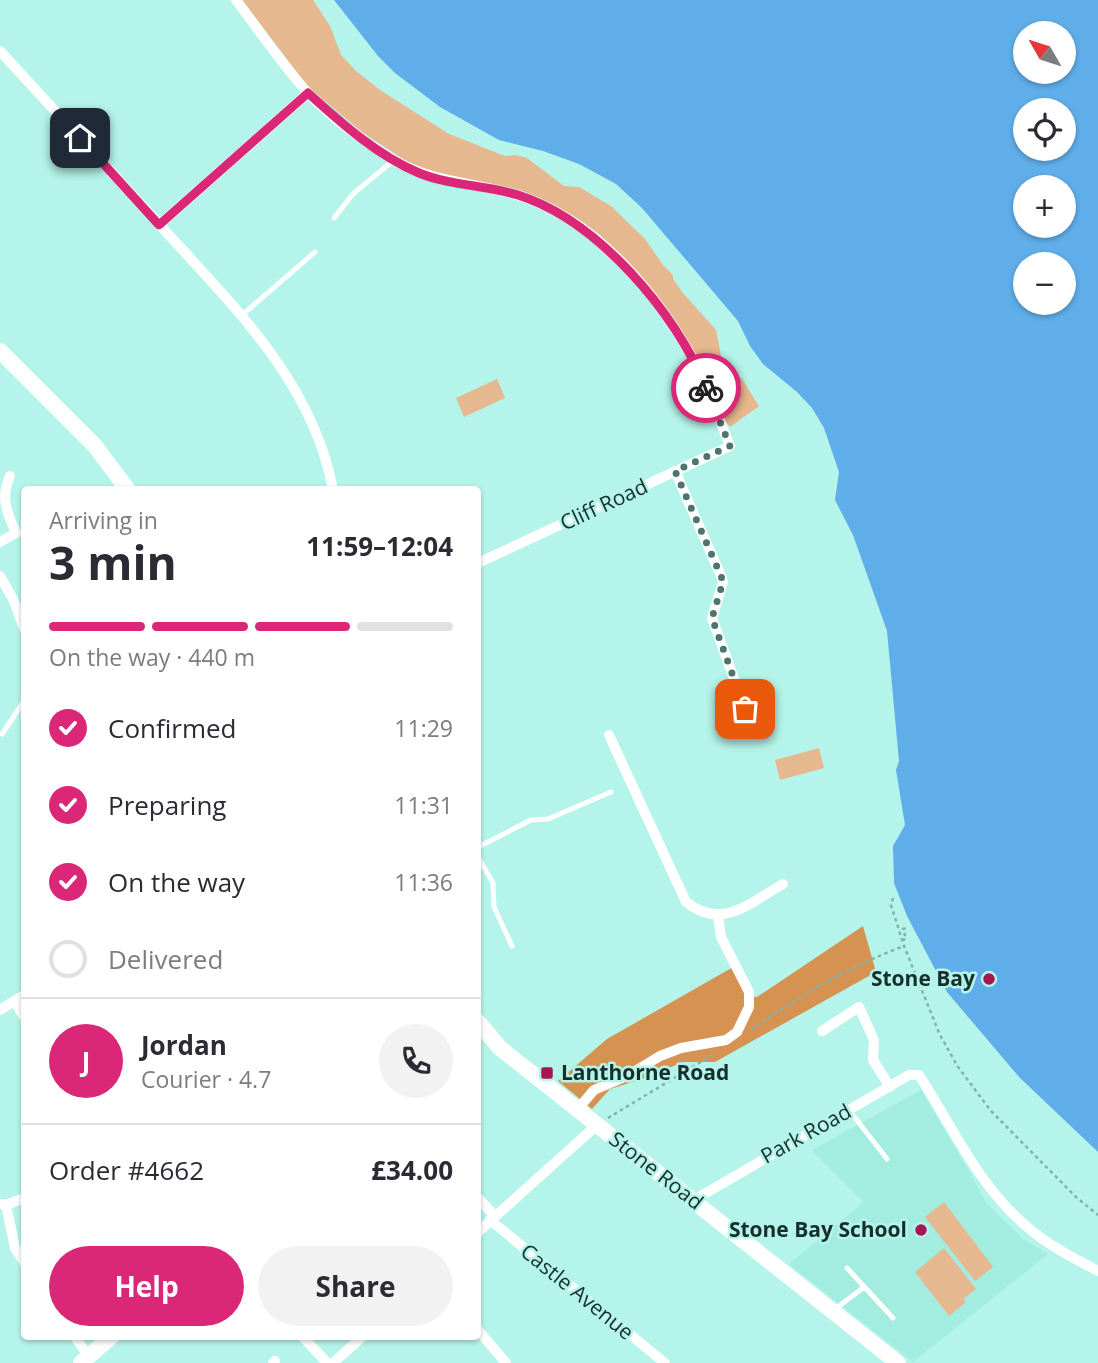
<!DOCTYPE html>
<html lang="en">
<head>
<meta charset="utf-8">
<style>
	body { margin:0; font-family:"Open Sans",sans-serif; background:#f2f2f3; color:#2b2b33; height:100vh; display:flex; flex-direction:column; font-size:26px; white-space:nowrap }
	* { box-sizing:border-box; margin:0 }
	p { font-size:23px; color:#7c7c81 }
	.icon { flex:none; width:38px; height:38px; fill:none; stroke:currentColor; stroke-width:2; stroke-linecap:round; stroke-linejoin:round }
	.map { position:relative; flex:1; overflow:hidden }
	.side { position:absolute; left:21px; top:486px; width:460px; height:854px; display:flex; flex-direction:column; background:#fff; border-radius:7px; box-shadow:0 2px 5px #0004 }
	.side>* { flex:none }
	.needle { width:46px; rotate:309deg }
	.buttons { position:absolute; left:1013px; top:21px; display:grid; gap:14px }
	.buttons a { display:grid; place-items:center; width:63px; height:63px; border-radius:50%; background:#fff; box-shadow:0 2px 5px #0004; font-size:35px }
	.pin { position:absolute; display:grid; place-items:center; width:60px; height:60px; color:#fff; margin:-30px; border-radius:14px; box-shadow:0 4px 10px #0006 }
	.courier { position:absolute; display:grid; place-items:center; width:70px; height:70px; margin:-35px; border:5px solid #db2777; border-radius:50%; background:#fff; color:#222; box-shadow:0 2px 9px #0007 }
	.overview em { font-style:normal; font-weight:700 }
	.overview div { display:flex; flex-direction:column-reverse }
	.overview { display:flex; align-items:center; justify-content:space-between; height:119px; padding:0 28px }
	h1 { font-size:46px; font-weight:700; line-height:52px }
	.bar { display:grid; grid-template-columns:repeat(4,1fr); gap:10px 7px; align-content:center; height:84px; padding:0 28px }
	.bar i { height:9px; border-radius:5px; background:#e1e1e2 }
	.bar .active { background:#db2777 }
	.bar p { grid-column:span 4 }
	.line { display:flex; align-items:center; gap:18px; padding:0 28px; border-top:2px solid #e1e1e2 }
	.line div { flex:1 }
	.round { display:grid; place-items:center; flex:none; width:74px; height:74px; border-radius:37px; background:#f2f2f3 }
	ol { padding:0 28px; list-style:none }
	li { display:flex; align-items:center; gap:21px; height:77px }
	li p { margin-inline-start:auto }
	li .icon { padding:7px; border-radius:50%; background:#db2777; color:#fff; stroke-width:4 }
	li:last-child { color:#7c7c81 }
	li i { width:38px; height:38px; border:4px solid #e1e1e2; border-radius:50% }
	.button { display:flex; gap:14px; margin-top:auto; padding:14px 28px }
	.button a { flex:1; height:80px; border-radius:42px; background:#db2777; color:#fff; font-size:28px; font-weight:700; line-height:80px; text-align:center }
	.button a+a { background:#f2f2f3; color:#2b2b33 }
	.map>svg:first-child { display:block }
	.built { fill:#a2ece0 }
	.green { fill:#e6b88f }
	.forest { fill:#d69250 }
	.water { fill:#5fade9; fill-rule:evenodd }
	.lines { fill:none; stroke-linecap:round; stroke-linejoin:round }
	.path { stroke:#80b3ab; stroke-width:2.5; stroke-dasharray:3.5 3.5; stroke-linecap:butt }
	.lane { stroke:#fff; stroke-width:5 }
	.street { stroke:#fff; stroke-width:10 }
	.secondary { stroke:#fff; stroke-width:16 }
	.done { stroke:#4e746e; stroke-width:7; stroke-dasharray:0 12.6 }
	.route { stroke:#db2777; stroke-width:9 }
	.poi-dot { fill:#a71653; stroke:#b5f4ea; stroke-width:2.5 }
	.labels { text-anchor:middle; stroke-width:5; stroke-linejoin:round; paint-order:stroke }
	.street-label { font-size:21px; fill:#162f2b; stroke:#b5f4ea }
	.poi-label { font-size:21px; font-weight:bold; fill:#162f2b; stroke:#b5f4ea; text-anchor:end }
</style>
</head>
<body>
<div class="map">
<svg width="1098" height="1363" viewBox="0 0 1098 1363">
	<rect width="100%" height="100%" fill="#b5f4ea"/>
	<polygon class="built" points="921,1090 974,1180 986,1203 1023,1239 1048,1254 913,1362 789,1264 864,1202 812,1150"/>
	<g class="green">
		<polygon points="242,0 313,0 330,26 341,55 356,71 380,90 449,134 505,156 516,155 527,158 564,186 579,187 611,206 645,239 663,265 673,275 673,279 683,293 716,330 722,361 742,379 759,406 730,427 724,419 720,406 627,261 601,236 581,221 540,198 520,190 424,170 409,163 362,132 308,87"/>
		<polygon points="497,379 505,398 464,417 456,398"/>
		<polygon points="819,748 824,768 780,780 775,760"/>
		<polygon points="944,1202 993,1267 975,1281 925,1217"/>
		<polygon points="944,1248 976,1289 963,1299 966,1302 949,1316 915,1272"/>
	</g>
	<polygon class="forest" points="863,926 876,972 715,1062 683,1062 648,1077 610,1089 592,1109 558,1081 607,1039 735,966 746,997 757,997"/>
	<path class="water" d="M 334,0 L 1098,0 L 1098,1152 L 1019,1077 L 947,992 L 907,916 L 894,883 L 893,846 L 905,825 L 896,770 L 899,761 L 887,631 L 853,535 L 835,500 L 839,472 L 824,428 L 812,408 L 797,392 L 763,364 L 750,346 L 738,321 L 642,208 L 616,184 L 579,164 L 543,151 L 499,140 L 440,107 L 395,73 L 378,56 ZM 1026,33 L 1064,33 L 1064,72 L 1026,72 ZM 1026,110 L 1064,110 L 1064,149 L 1026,149 ZM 1026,187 L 1064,187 L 1064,226 L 1026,226 ZM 1026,264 L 1064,264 L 1064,303 L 1026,303 Z"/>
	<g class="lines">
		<g class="path">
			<polyline points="893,898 891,905 904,946 940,1035 958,1067 991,1111 1076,1197 1098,1215"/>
			<polyline points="902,940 906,939 903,929 906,928"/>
			<path d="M 751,1030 C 801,995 848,967 904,946"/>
			<polyline points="608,1118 714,1054"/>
		</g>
		<g class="lane">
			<polyline points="334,218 353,194 394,160"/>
			<polyline points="241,316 315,252"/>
			<polyline points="2,734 24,701"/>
			<polyline points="478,847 531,820 548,819 611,792"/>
			<polyline points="478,857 493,883 494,907 512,946"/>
			<polyline points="849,1110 887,1159"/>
			<polyline points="847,1268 893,1318"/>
			<polyline points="835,1309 863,1288"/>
		</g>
		<g class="street">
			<path d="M 236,0 C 259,30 282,64 307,92 C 329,116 363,141 391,158 C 430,183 474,182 517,195 C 599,220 662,299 700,372 C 712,396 720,422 730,446 L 478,563"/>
			<path d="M 0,51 C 53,108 105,166 158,223 C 230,303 313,380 333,490"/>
			<polyline points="159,225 308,93"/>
			<polyline points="675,471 721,576 723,582 712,618 745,709"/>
			<path d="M 0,542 L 16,533 C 7,513 0,497 10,476"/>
			<polyline points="0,576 13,599 24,628"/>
			<path d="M 609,735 L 686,902 C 722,931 751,902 783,884"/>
			<polyline points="15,1002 24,1017"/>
			<polyline points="0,1010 24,995"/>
			<polyline points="822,1031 859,1007 874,1040 873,1060 890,1087"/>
			<polyline points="577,1110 594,1090 627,1076 660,1056 681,1048 726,1040 737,1032 749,1007 749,992 721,937 718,916"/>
			<polyline points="478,1198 495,1216"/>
			<path d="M 694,1200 L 909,1075 L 919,1075 C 952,1126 978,1185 1025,1225 C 1046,1244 1073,1258 1098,1271"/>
			<polyline points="0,1204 6,1205 15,1248 24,1262"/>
			<polyline points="6,1205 24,1198"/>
			<polyline points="490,1220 665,1363"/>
			<polyline points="478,1232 597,1125"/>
			<polyline points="478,1330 506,1363"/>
			<polyline points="75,1337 89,1357"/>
			<polyline points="303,1337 327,1363"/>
			<polyline points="273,1363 275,1361"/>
			<polyline points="333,1363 362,1337"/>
		</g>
		<g class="secondary">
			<polyline points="0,351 95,446 128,490"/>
			<polyline points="478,1022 500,1048 898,1363"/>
			<polyline points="81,1363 111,1337"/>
		</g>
	</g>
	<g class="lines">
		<polyline class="done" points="706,388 730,446 675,471 721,576 723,582 712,618 745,709"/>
		<path class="route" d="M 80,138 L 159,225 L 308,93 C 341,123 378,156 419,173 C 451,186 486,185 518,195 C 597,220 676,312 706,388"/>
	</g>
	<g class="poi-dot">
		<circle cx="989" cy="979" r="7"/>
		<rect x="540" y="1066" width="14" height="14" rx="3.5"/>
		<circle cx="921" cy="1230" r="7"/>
	</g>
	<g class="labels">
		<g class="street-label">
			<text transform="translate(604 505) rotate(-25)" y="7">Cliff Road</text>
			<text transform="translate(806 1134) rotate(-29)" y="7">Park Road</text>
			<text transform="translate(656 1171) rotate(38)" y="7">Stone Road</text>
			<text transform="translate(577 1292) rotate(39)" y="7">Castle Avenue</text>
		</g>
		<g class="poi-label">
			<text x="975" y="986">Stone Bay</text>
			<text x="561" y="1080" text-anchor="start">Lanthorne Road</text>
			<text x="907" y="1237">Stone Bay School</text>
		</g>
	</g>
</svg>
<div class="buttons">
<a><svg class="needle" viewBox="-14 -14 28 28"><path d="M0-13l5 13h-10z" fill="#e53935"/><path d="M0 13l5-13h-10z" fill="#7c7c81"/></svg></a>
<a><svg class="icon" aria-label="locate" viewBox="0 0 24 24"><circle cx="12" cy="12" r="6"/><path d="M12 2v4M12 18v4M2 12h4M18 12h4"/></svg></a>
<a>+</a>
<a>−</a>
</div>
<div class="pin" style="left:745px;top:709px;background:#ea580c"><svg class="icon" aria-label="bag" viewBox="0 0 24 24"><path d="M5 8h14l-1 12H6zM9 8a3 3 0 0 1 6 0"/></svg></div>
<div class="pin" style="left:80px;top:138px;background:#1f2937"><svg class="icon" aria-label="home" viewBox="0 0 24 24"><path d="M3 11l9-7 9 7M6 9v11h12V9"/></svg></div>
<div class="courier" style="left:706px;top:388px"><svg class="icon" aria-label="bike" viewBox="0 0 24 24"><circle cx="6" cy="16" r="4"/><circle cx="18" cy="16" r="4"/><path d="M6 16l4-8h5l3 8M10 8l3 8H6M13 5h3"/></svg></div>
<section class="side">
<div class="overview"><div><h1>3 min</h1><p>Arriving in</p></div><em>11:59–12:04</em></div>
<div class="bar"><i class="active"></i><i class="active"></i><i class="active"></i><i></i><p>On the way · 440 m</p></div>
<ol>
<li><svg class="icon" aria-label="check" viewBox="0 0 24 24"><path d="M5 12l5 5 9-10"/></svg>Confirmed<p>11:29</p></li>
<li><svg class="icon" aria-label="check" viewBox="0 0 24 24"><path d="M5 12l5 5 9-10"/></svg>Preparing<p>11:31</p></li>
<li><svg class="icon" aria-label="check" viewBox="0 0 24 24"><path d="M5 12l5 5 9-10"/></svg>On the way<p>11:36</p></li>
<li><i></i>Delivered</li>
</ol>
<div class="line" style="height:126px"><b class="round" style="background:#db2777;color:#fff">J</b><div><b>Jordan</b><p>Courier · 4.7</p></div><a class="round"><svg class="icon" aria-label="phone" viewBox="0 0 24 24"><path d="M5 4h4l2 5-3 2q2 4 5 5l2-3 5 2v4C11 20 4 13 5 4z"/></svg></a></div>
<div class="line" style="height:91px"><div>Order #4662</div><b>£34.00</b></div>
<div class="button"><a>Help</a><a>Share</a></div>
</section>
</div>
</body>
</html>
